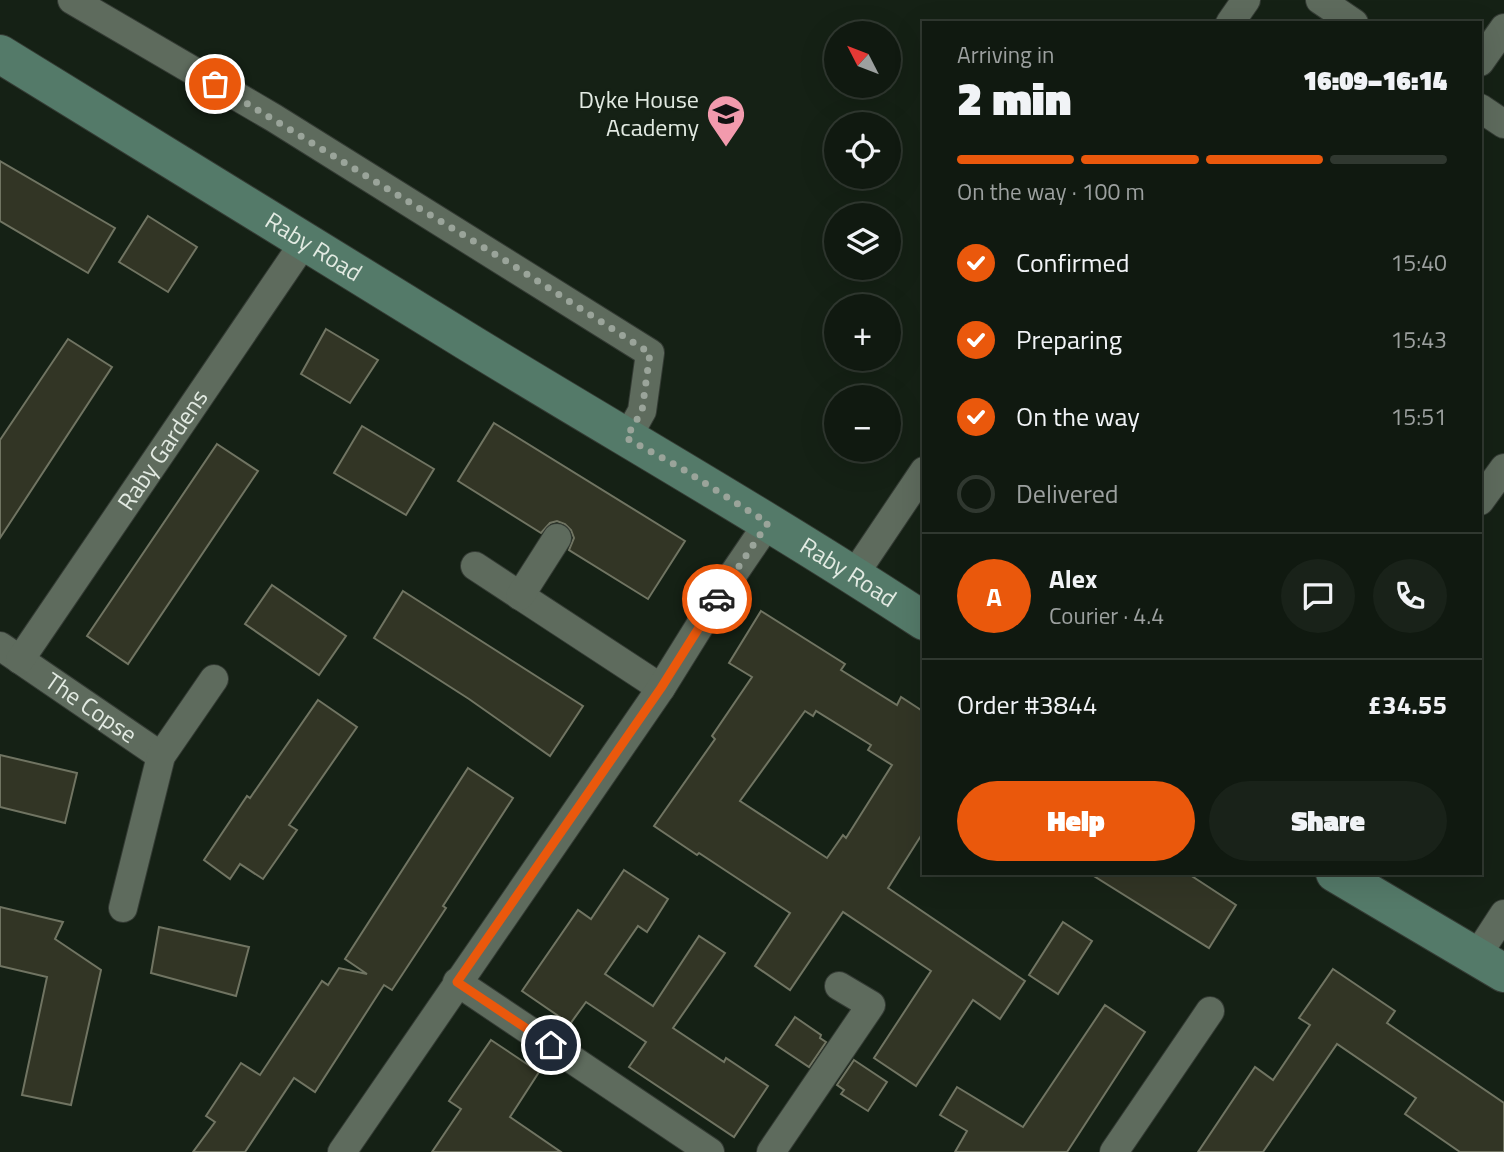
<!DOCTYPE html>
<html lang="en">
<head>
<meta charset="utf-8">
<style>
	body { margin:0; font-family:"Titillium Web",sans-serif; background:#192219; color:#f1f3f6; height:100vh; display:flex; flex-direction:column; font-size:26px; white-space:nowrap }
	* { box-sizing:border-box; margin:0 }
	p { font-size:23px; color:#9ca09f }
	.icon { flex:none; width:38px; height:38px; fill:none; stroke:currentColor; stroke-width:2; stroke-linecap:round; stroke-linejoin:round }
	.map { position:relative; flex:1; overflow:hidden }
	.details { position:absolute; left:922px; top:21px; width:560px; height:854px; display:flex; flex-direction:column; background:#101910; border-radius:0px; box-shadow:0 7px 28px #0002,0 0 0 2px #303830 }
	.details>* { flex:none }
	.needle { width:46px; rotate:312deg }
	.controls { position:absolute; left:824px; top:21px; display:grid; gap:14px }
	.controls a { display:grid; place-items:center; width:77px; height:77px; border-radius:50%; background:#101910; box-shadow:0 7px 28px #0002,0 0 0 2px #303830; font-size:35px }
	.pin { position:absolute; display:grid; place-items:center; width:60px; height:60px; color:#fff; margin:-30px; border:4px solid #fff; border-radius:50%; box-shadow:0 2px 7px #0007 }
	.courier { position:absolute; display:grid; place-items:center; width:70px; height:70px; margin:-35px; border:5px solid #ea580c; border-radius:50%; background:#fff; color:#222; box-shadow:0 2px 9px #0007 }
	.summary em { font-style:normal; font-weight:800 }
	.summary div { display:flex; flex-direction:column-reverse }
	.summary { display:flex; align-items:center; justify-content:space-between; height:119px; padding:0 35px }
	h1 { font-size:46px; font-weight:800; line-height:52px }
	.bar { display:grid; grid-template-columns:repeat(4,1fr); gap:10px 7px; align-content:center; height:84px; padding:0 35px }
	.bar i { height:9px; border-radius:5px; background:#303830 }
	.bar .selected { background:#ea580c }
	.bar p { grid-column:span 4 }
	.line { display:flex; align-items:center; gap:18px; padding:0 35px; border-top:2px solid #303830 }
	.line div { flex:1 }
	.round { display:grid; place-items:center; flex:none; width:74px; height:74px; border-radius:37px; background:#192219 }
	ol { padding:0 35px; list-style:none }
	li { display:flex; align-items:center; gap:21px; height:77px }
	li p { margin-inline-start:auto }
	li .icon { padding:7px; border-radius:50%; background:#ea580c; color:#fff; stroke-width:4 }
	li:last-child { color:#9ca09f }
	li i { width:38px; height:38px; border:4px solid #303830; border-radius:50% }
	.action { display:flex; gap:14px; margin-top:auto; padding:14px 35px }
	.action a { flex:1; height:80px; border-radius:42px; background:#ea580c; color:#fff; font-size:28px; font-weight:800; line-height:80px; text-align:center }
	.action a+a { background:#192219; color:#f1f3f6 }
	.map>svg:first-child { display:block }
	.building { fill:#323525; stroke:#707462; stroke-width:2; fill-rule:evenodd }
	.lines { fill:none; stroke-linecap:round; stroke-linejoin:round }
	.street-casing { stroke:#343b34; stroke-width:30 }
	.secondary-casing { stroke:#343b34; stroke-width:40 }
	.street { stroke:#5e6b5d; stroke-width:28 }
	.secondary { stroke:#547a69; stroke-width:38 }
	.done { stroke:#9aa49a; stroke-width:7; stroke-dasharray:0 12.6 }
	.route { stroke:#ea580c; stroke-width:9 }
	.labels { text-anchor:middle; stroke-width:5; stroke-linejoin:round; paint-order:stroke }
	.poi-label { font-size:24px; fill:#e2eae2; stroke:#152115; text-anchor:end }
	.street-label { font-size:24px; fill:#e2eae2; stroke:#152115 }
</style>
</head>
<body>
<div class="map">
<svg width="1504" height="1152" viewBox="0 0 1504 1152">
	<rect width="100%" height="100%" fill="#152115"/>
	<g class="building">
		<polygon points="0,161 115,228 88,273 0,221"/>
		<polygon points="148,216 197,247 168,292 119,262"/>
		<polygon points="326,329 378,360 350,403 301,374"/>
		<polygon points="68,339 112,367 0,538 0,440"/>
		<polygon points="494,423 685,541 648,599 569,550 574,538 571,530 565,524 557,521 550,523 541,533 458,481"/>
		<polygon points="362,426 434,469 406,515 334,473"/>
		<polygon points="217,444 258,471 128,664 87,636"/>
		<polygon points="272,585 346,636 319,675 245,624"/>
		<polygon points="403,591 583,706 550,756 469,699 374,638"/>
		<path d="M 761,611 L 845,664 L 841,670 L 897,705 L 901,697 L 924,712 L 924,831 L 888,888 L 1025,981 L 1000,1019 L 973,1000 L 916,1086 L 874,1058 L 931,971 L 843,912 L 790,990 L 755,966 L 790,913 L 699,853 L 697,855 L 654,826 L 715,739 L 712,736 L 752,677 L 729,663 ZM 805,711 L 813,716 L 816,711 L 871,745 L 868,750 L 892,765 L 846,838 L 843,835 L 827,858 L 740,801 Z"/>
		<polygon points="318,700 357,727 289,825 297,830 263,879 240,864 230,879 204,860 247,796 250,798"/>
		<polygon points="0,755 77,773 65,823 0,807"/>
		<polygon points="468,768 513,798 443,906 446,908 392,990 384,985 315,1092 294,1078 245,1152 193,1152 215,1122 206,1116 241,1063 260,1075 322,981 328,985 339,968 367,974 345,959"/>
		<polygon points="624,870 668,899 647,932 638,926 605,974 653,1006 699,936 725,953 673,1028 724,1062 726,1058 768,1086 734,1137 629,1067 646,1042 586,1002 570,1024 522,991 578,910 591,919"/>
		<polygon points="1089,873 1187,873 1236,905 1209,948"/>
		<polygon points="0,907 63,922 55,939 101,970 71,1105 22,1095 47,977 0,966"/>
		<polygon points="1063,922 1092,941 1058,994 1029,975"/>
		<polygon points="159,927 249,947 236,996 151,973"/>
		<polygon points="1333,969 1395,1011 1387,1023 1504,1103 1504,1152 1460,1152 1405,1114 1416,1098 1337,1044 1263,1152 1198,1152 1255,1067 1273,1080 1310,1025 1299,1018"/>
		<polygon points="1105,1005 1145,1032 1067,1152 955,1152 967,1131 940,1115 957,1087 1023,1127"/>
		<polygon points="795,1017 821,1035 820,1038 826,1042 809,1067 776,1045"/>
		<polygon points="491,1040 539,1072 510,1117 561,1152 432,1152 461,1109 449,1101"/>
		<polygon points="854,1060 887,1082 868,1111 841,1094 844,1090 837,1085"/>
	</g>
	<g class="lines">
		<g class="street-casing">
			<g id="street">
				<polyline points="72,0 274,118 650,353 642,411 627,438"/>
				<polyline points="1320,0 1354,23"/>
				<polyline points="1230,23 1246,0"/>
				<polyline points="1480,62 1504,28"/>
				<polyline points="1480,108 1504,124"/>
				<polyline points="1480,501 1504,468"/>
				<polyline points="475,566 661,688"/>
				<polyline points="854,575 924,471"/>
				<polyline points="520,596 557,538"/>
				<path id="s1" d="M 0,646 L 161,756"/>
				<path id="s2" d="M 20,660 L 305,241"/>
				<polyline points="123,908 161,756 214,679"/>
				<polyline points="1476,957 1504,914"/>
				<polyline points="457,982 710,1152"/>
				<polyline points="342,1152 661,688 717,598 768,523"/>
				<polyline points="771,1152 871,1005 839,986"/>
				<polyline points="1114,1152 1210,1011"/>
			</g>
		</g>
		<g class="secondary-casing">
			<g id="secondary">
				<path id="s3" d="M 0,54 C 157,149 312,247 468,342 C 620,435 775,523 924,621"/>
				<polyline points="1335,873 1504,973"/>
			</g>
		</g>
		<use href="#street" class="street"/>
		<use href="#secondary" class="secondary"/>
	</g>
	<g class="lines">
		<polyline class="done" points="215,84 511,264 650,353 642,411 626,438 681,468 768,523 717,599"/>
		<polyline class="route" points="551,1045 457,982 661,688 717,599"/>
	</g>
	<defs>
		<g id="school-pin" transform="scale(2.0125)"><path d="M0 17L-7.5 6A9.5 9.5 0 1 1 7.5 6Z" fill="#f29aad" stroke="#152115"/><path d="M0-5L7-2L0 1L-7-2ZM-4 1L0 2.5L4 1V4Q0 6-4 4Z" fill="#111"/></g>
	</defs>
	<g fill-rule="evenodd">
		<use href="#school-pin" x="726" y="114"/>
	</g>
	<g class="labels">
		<g class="poi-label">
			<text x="699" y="108">Dyke House<tspan x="699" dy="28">Academy</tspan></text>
		</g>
		<g class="street-label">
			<text dy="8" stroke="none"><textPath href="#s3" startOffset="368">Raby Road</textPath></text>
			<text dy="8" stroke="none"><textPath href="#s2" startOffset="254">Raby Gardens</textPath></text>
			<text dy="8" stroke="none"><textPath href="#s3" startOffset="994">Raby Road</textPath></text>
			<text dy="8" stroke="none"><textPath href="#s1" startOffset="110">The Copse</textPath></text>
		</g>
	</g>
</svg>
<div class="controls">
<a><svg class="needle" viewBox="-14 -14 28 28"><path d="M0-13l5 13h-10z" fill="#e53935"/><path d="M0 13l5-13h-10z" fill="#9ca09f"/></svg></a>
<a><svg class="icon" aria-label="locate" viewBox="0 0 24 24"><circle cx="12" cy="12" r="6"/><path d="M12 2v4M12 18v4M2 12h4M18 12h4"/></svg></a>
<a><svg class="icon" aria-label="layers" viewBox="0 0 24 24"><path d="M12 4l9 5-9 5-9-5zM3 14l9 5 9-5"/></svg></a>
<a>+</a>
<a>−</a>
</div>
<div class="pin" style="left:215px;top:84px;background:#ea580c"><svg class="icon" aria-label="bag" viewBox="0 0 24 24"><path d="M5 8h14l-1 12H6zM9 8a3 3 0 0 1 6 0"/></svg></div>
<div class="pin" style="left:551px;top:1045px;background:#1f2937"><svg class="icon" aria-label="home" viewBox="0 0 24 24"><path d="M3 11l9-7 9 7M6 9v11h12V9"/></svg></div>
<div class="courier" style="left:717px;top:599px"><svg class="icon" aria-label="car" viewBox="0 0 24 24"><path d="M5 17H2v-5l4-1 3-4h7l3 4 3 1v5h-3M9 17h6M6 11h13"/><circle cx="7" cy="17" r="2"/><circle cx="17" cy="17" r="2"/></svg></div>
<section class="details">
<div class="summary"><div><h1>2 min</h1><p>Arriving in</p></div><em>16:09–16:14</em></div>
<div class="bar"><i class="selected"></i><i class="selected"></i><i class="selected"></i><i></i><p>On the way · 100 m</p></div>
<ol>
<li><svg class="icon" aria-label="check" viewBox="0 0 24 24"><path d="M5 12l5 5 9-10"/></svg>Confirmed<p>15:40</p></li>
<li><svg class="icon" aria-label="check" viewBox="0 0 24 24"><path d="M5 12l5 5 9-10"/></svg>Preparing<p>15:43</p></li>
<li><svg class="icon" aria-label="check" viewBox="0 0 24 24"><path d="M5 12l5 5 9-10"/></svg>On the way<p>15:51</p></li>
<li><i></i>Delivered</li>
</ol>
<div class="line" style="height:126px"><b class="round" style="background:#ea580c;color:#fff">A</b><div><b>Alex</b><p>Courier · 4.4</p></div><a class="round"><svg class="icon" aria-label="chat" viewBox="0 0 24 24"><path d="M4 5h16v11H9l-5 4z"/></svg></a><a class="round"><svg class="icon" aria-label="phone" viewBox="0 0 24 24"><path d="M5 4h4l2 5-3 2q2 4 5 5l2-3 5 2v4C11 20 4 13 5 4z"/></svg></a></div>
<div class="line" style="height:91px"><div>Order #3844</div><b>£34.55</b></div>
<div class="action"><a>Help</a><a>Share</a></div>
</section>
</div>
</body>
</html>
